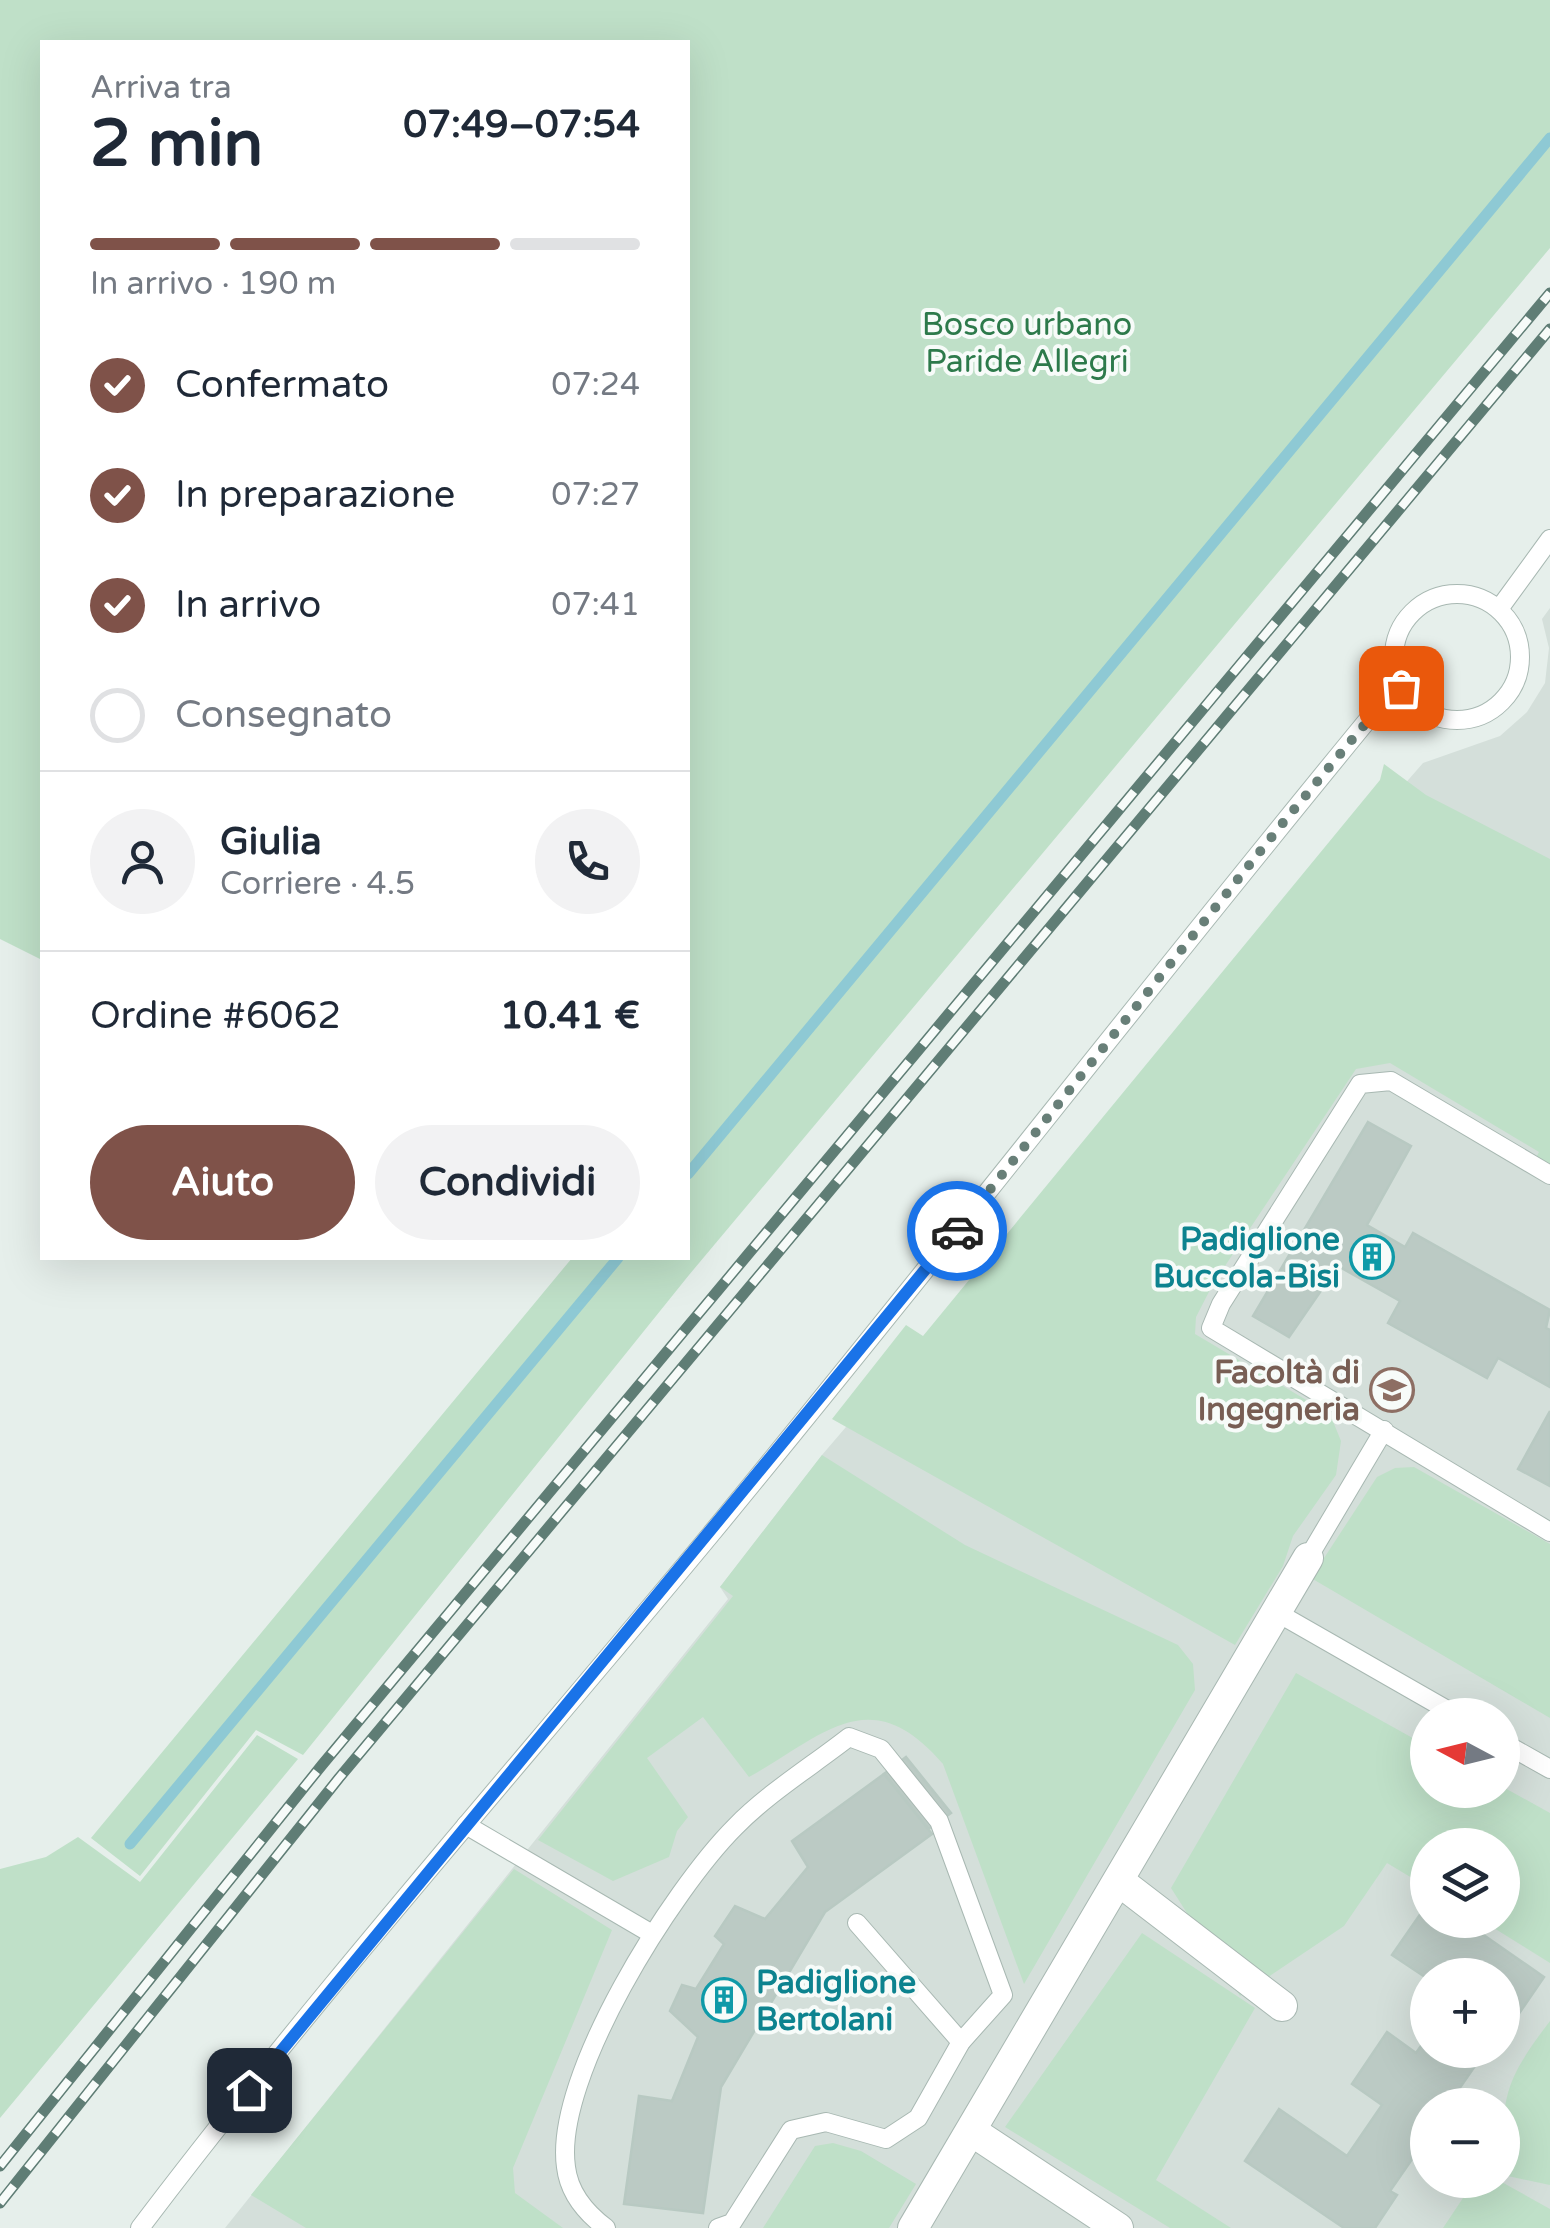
<!DOCTYPE html>
<html lang="it">
<head>
<meta charset="utf-8">
<style>
	body { margin:0; font-family:"Varela Round",sans-serif; background:#f2f2f3; color:#1f2937; height:100vh; display:flex; flex-direction:column; font-size:38px; white-space:nowrap }
	* { box-sizing:border-box; margin:0 }
	p { font-size:32px; color:#747a83 }
	.icon { flex:none; width:55px; height:55px; fill:none; stroke:currentColor; stroke-width:2; stroke-linecap:round; stroke-linejoin:round }
	.map { position:relative; flex:1; overflow:hidden }
	.side { position:absolute; left:40px; top:40px; width:650px; height:1220px; display:flex; flex-direction:column; background:#fff; border-radius:0px; box-shadow:0 10px 40px #0002 }
	.side>* { flex:none }
	.needle { width:65px; rotate:277deg }
	.tools { position:absolute; left:1410px; top:1698px; display:grid; gap:20px }
	.tools a { display:grid; place-items:center; width:110px; height:110px; border-radius:50%; background:#fff; box-shadow:0 10px 40px #0002; font-size:50px }
	.pin { position:absolute; display:grid; place-items:center; width:85px; height:85px; color:#fff; margin:-42px; border-radius:20px; box-shadow:0 5px 15px #0006 }
	.courier { position:absolute; display:grid; place-items:center; width:100px; height:100px; margin:-50px; border:8px solid #1a73e8; border-radius:50%; background:#fff; color:#222; box-shadow:0 2px 12px #0007 }
	.head em { font-style:normal; font-weight:700 }
	.head div { display:flex; flex-direction:column-reverse }
	.head { display:flex; align-items:center; justify-content:space-between; height:170px; padding:0 50px }
	h1 { font-size:65px; font-weight:700; line-height:75px }
	.bar { display:grid; grid-template-columns:repeat(4,1fr); gap:15px 10px; align-content:center; height:120px; padding:0 50px }
	.bar i { height:12px; border-radius:8px; background:#e0e1e3 }
	.bar .active { background:#7f5249 }
	.bar p { grid-column:span 4 }
	.line { display:flex; align-items:center; gap:25px; padding:0 50px; border-top:2px solid #e0e1e3 }
	.line div { flex:1 }
	.round { display:grid; place-items:center; flex:none; width:105px; height:105px; border-radius:52px; background:#f2f2f3 }
	ol { padding:0 50px; list-style:none }
	li { display:flex; align-items:center; gap:30px; height:110px }
	li p { margin-inline-start:auto }
	li .icon { padding:10px; border-radius:50%; background:#7f5249; color:#fff; stroke-width:4 }
	li:last-child { color:#747a83 }
	li i { width:55px; height:55px; border:5px solid #e0e1e3; border-radius:50% }
	.cta { display:flex; gap:20px; margin-top:auto; padding:20px 50px }
	.cta a { flex:1; height:115px; border-radius:60px; background:#7f5249; color:#fff; font-size:40px; font-weight:700; line-height:115px; text-align:center }
	.cta a+a { background:#f2f2f3; color:#1f2937 }
	.map>svg:first-child { display:block }
	.built { fill:#d4dfda; fill-rule:evenodd }
	.green { fill:#bfe0c8 }
	.lines { fill:none; stroke-linecap:round; stroke-linejoin:round }
	.stream { stroke:#8ec9d4; stroke-width:11 }
	.building { fill:#bbcac4; stroke:#b8c9c2; stroke-width:2.5 }
	.lane-casing { stroke:#a8b8b2; stroke-width:20 }
	.street-casing { stroke:#a8b8b2; stroke-width:32 }
	.lane { stroke:#fff; stroke-width:18 }
	.street { stroke:#fff; stroke-width:30 }
	.rail-casing { stroke:#5f7d75; stroke-width:11 }
	.rail { stroke:#f7fbf9; stroke-width:8; stroke-dasharray:22; stroke-linecap:butt }
	.done { stroke:#687f78; stroke-width:10; stroke-dasharray:0 18 }
	.route { stroke:#1a73e8; stroke-width:12 }
	.labels { text-anchor:middle; stroke-width:8; stroke-linejoin:round; paint-order:stroke }
	.park-label { font-size:32px; fill:#2d7a4b; stroke:#f7fbf9 }
	.culture-label { font-size:32px; font-weight:bold; fill:#0d838f; stroke:#f7fbf9; text-anchor:end }
	.education-label { font-size:32px; font-weight:bold; fill:#785e54; stroke:#f7fbf9; text-anchor:end }
</style>
</head>
<body>
<div class="map">
<svg width="1550" height="2228" viewBox="0 0 1550 2228">
	<rect width="100%" height="100%" fill="#e6efeb"/>
	<path class="built" d="M 1550,608 L 1550,2228 L 225,2228 L 728,1599 L 720,1587 L 822,1455 L 923,1337 L 1423,763 L 1500,736 L 1527,712 L 1545,683 L 1549,648 L 1542,619 ZM 1428,1715 L 1502,1715 L 1502,1790 L 1428,1790 ZM 1428,1845 L 1502,1845 L 1502,1920 L 1428,1920 ZM 1428,1975 L 1502,1975 L 1502,2050 L 1428,2050 ZM 1428,2105 L 1502,2105 L 1502,2180 L 1428,2180 Z"/>
	<g class="green">
		<polygon points="0,0 1550,0 1550,248 689,1275 303,1755 256,1730 140,1876 91,1838 572,1258 688,1258 688,42 42,42 42,960 0,939"/>
		<polygon points="1384,764 1426,795 1550,859 1550,1175 1532,1165 1539,1152 1390,1063 1356,1069 1213,1284 1196,1317 1195,1334 1330,1414 1341,1441 1336,1475 1293,1536 1283,1566 1235,1645 832,1419 906,1325 923,1336 1380,780"/>
		<path d="M 822,1455 L 965,1545 L 1178,1645 L 1193,1664 L 1195,1690 L 1024,1984 L 943,1764 C 870,1679 824,1735 749,1777 L 703,1717 L 647,1758 L 688,1817 L 677,1831 L 669,1857 L 613,1881 L 538,1840 L 733,1596 L 720,1587 Z"/>
		<polygon points="1414,1467 1550,1544 1550,1718 1311,1578 1377,1477 1395,1468"/>
		<polygon points="1296,1673 1427,1746 1428,1790 1503,1787 1550,1813 1550,1963 1481,1920 1502,1920 1502,1845 1428,1845 1427,1887 1387,1863 1344,1926 1240,1996 1171,1888"/>
		<polygon points="257,1735 298,1759 0,2118 0,1869 46,1857 78,1837 140,1882"/>
		<polygon points="514,1869 612,1930 513,2168 515,2193 563,2228 306,2228 251,2195"/>
		<polygon points="1142,1933 1255,2008 1156,2180 1231,2228 1170,2228 1005,2127"/>
		<path d="M 1550,2021 L 1550,2185 L 1503,2175 C 1502,2097 1502,2084 1550,2021 Z"/>
		<polygon points="833,2143 861,2151 916,2184 889,2228 763,2228 815,2146"/>
		<polygon points="1475,2180 1498,2180 1550,2209 1550,2228 1443,2228"/>
	</g>
	<g class="lines">
		<g class="stream">
			<polyline points="688,1174 1550,138"/>
			<polyline points="130,1844 618,1258"/>
		</g>
	</g>
	<g class="building">
		<polygon points="1368,1122 1411,1146 1367,1225 1405,1247 1413,1233 1550,1310 1546,1328 1550,1330 1550,1387 1498,1358 1487,1378 1388,1323 1400,1301 1338,1266 1289,1337 1253,1316"/>
		<polygon points="1550,1411 1550,1486 1518,1469"/>
		<polygon points="906,1757 951,1813 928,1829 884,1774"/>
		<polygon points="884,1774 932,1834 825,1912 721,2087 703,2213 624,2204 639,2096 672,2101 698,2037 670,2011 682,1985 696,1989 724,1944 715,1936 735,1906 765,1919 808,1867 792,1841"/>
		<polygon points="1428,1903 1428,1920 1462,1920 1544,1977 1505,2034 1502,1975 1428,1975 1428,1979 1392,1955"/>
		<polygon points="1387,2032 1416,2053 1428,2036 1428,2050 1486,2050 1448,2105 1428,2105 1428,2136 1390,2191 1397,2195 1375,2228 1344,2228 1245,2161 1279,2109 1347,2156 1382,2105 1352,2084"/>
	</g>
	<g class="lines">
		<g class="lane-casing">
			<g id="lane">
				<circle cx="1457" cy="657" r="63"/>
				<polyline points="1499,609 1550,539"/>
				<polyline points="1550,1175 1391,1081 1360,1084 1221,1304 1211,1328 1550,1532"/>
				<polyline points="1308,1558 1384,1430"/>
				<polyline points="1276,1612 1456,1715"/>
				<polyline points="1502,1742 1550,1769"/>
				<polyline points="466,1825 652,1934"/>
				<polyline points="857,1923 961,2042"/>
				<path d="M 140,2228 C 320,1990 520,1765 711,1534 C 936,1261 1154,979 1380,705 L 1401,688"/>
				<path d="M 606,2228 C 586,2213 569,2193 566,2167 C 553,2077 673,1889 735,1827 C 768,1793 812,1766 849,1737 L 881,1749 L 939,1821 L 1003,1995 L 961,2042 L 918,2118 L 886,2139 L 826,2122 L 791,2130 L 732,2223 L 718,2228"/>
			</g>
		</g>
		<g class="street-casing">
			<g id="street">
				<polyline points="1119,1881 1282,2006"/>
				<polyline points="973,2132 1118,2228"/>
				<polyline points="913,2228 1308,1558"/>
			</g>
		</g>
		<use href="#lane" class="lane"/>
		<use href="#street" class="street"/>
		<g class="rail-casing">
			<g id="rail">
				<polyline points="0,2166 322,1765 1550,293"/>
				<polyline points="0,2203 339,1778 1550,329"/>
			</g>
		</g>
		<use href="#rail" class="rail"/>
	</g>
	<g class="lines">
		<polyline class="done" points="957,1231 1282,824 1380,706 1401,688"/>
		<polyline class="route" points="249,2090 957,1231"/>
	</g>
	<defs>
		<g id="building-ring" transform="scale(2.25)"><circle r="9.5" fill="#f7fbf9" stroke="#0f9aa8" stroke-width="1.5"/><path d="M-4-6H4V6H1V3H-1V6H-4ZM-2.5-4.3h1.7v1.8h-1.7ZM.8-4.3h1.7v1.8H.8ZM-2.5-1h1.7V.8h-1.7ZM.8-1h1.7V.8H.8Z" fill="#0f9aa8"/></g>
		<g id="university-ring" transform="scale(2.25)"><circle r="9.5" fill="#f7fbf9" stroke="#8d6e63" stroke-width="1.5"/><path d="M0-5L7-2L0 1L-7-2ZM-4 1L0 2.5L4 1V4Q0 6-4 4Z" fill="#8d6e63"/></g>
	</defs>
	<g fill-rule="evenodd">
		<use href="#building-ring" x="1372" y="1257"/>
		<use href="#university-ring" x="1392" y="1390"/>
		<use href="#building-ring" x="724" y="2000"/>
	</g>
	<g class="labels">
		<g class="park-label">
			<text x="1027" y="335">Bosco urbano<tspan x="1027" dy="37">Paride Allegri</tspan></text>
		</g>
		<g class="culture-label">
			<text x="1340" y="1250">Padiglione<tspan x="1340" dy="37">Buccola-Bisi</tspan></text>
			<text x="756" y="1993" text-anchor="start">Padiglione<tspan x="756" dy="37">Bertolani</tspan></text>
		</g>
		<g class="education-label">
			<text x="1360" y="1383">Facoltà di<tspan x="1360" dy="37">Ingegneria</tspan></text>
		</g>
	</g>
</svg>
<div class="tools">
<a><svg class="needle" viewBox="-14 -14 28 28"><path d="M0-13l5 13h-10z" fill="#e53935"/><path d="M0 13l5-13h-10z" fill="#747a83"/></svg></a>
<a><svg class="icon" aria-label="layers" viewBox="0 0 24 24"><path d="M12 4l9 5-9 5-9-5zM3 14l9 5 9-5"/></svg></a>
<a>+</a>
<a>−</a>
</div>
<div class="pin" style="left:1401px;top:688px;background:#ea580c"><svg class="icon" aria-label="bag" viewBox="0 0 24 24"><path d="M5 8h14l-1 12H6zM9 8a3 3 0 0 1 6 0"/></svg></div>
<div class="pin" style="left:249px;top:2090px;background:#1f2937"><svg class="icon" aria-label="home" viewBox="0 0 24 24"><path d="M3 11l9-7 9 7M6 9v11h12V9"/></svg></div>
<div class="courier" style="left:957px;top:1231px"><svg class="icon" aria-label="car" viewBox="0 0 24 24"><path d="M5 17H2v-5l4-1 3-4h7l3 4 3 1v5h-3M9 17h6M6 11h13"/><circle cx="7" cy="17" r="2"/><circle cx="17" cy="17" r="2"/></svg></div>
<section class="side">
<div class="head"><div><h1>2 min</h1><p>Arriva tra</p></div><em>07:49–07:54</em></div>
<div class="bar"><i class="active"></i><i class="active"></i><i class="active"></i><i></i><p>In arrivo · 190 m</p></div>
<ol>
<li><svg class="icon" aria-label="check" viewBox="0 0 24 24"><path d="M5 12l5 5 9-10"/></svg>Confermato<p>07:24</p></li>
<li><svg class="icon" aria-label="check" viewBox="0 0 24 24"><path d="M5 12l5 5 9-10"/></svg>In preparazione<p>07:27</p></li>
<li><svg class="icon" aria-label="check" viewBox="0 0 24 24"><path d="M5 12l5 5 9-10"/></svg>In arrivo<p>07:41</p></li>
<li><i></i>Consegnato</li>
</ol>
<div class="line" style="height:180px"><a class="round"><svg class="icon" aria-label="person" viewBox="0 0 24 24"><circle cx="12" cy="8" r="4"/><path d="M4 21q1-7 8-7t8 7"/></svg></a><div><b>Giulia</b><p>Corriere · 4.5</p></div><a class="round"><svg class="icon" aria-label="phone" viewBox="0 0 24 24"><path d="M5 4h4l2 5-3 2q2 4 5 5l2-3 5 2v4C11 20 4 13 5 4z"/></svg></a></div>
<div class="line" style="height:130px"><div>Ordine #6062</div><b>10.41 €</b></div>
<div class="cta"><a>Aiuto</a><a>Condividi</a></div>
</section>
</div>
</body>
</html>
